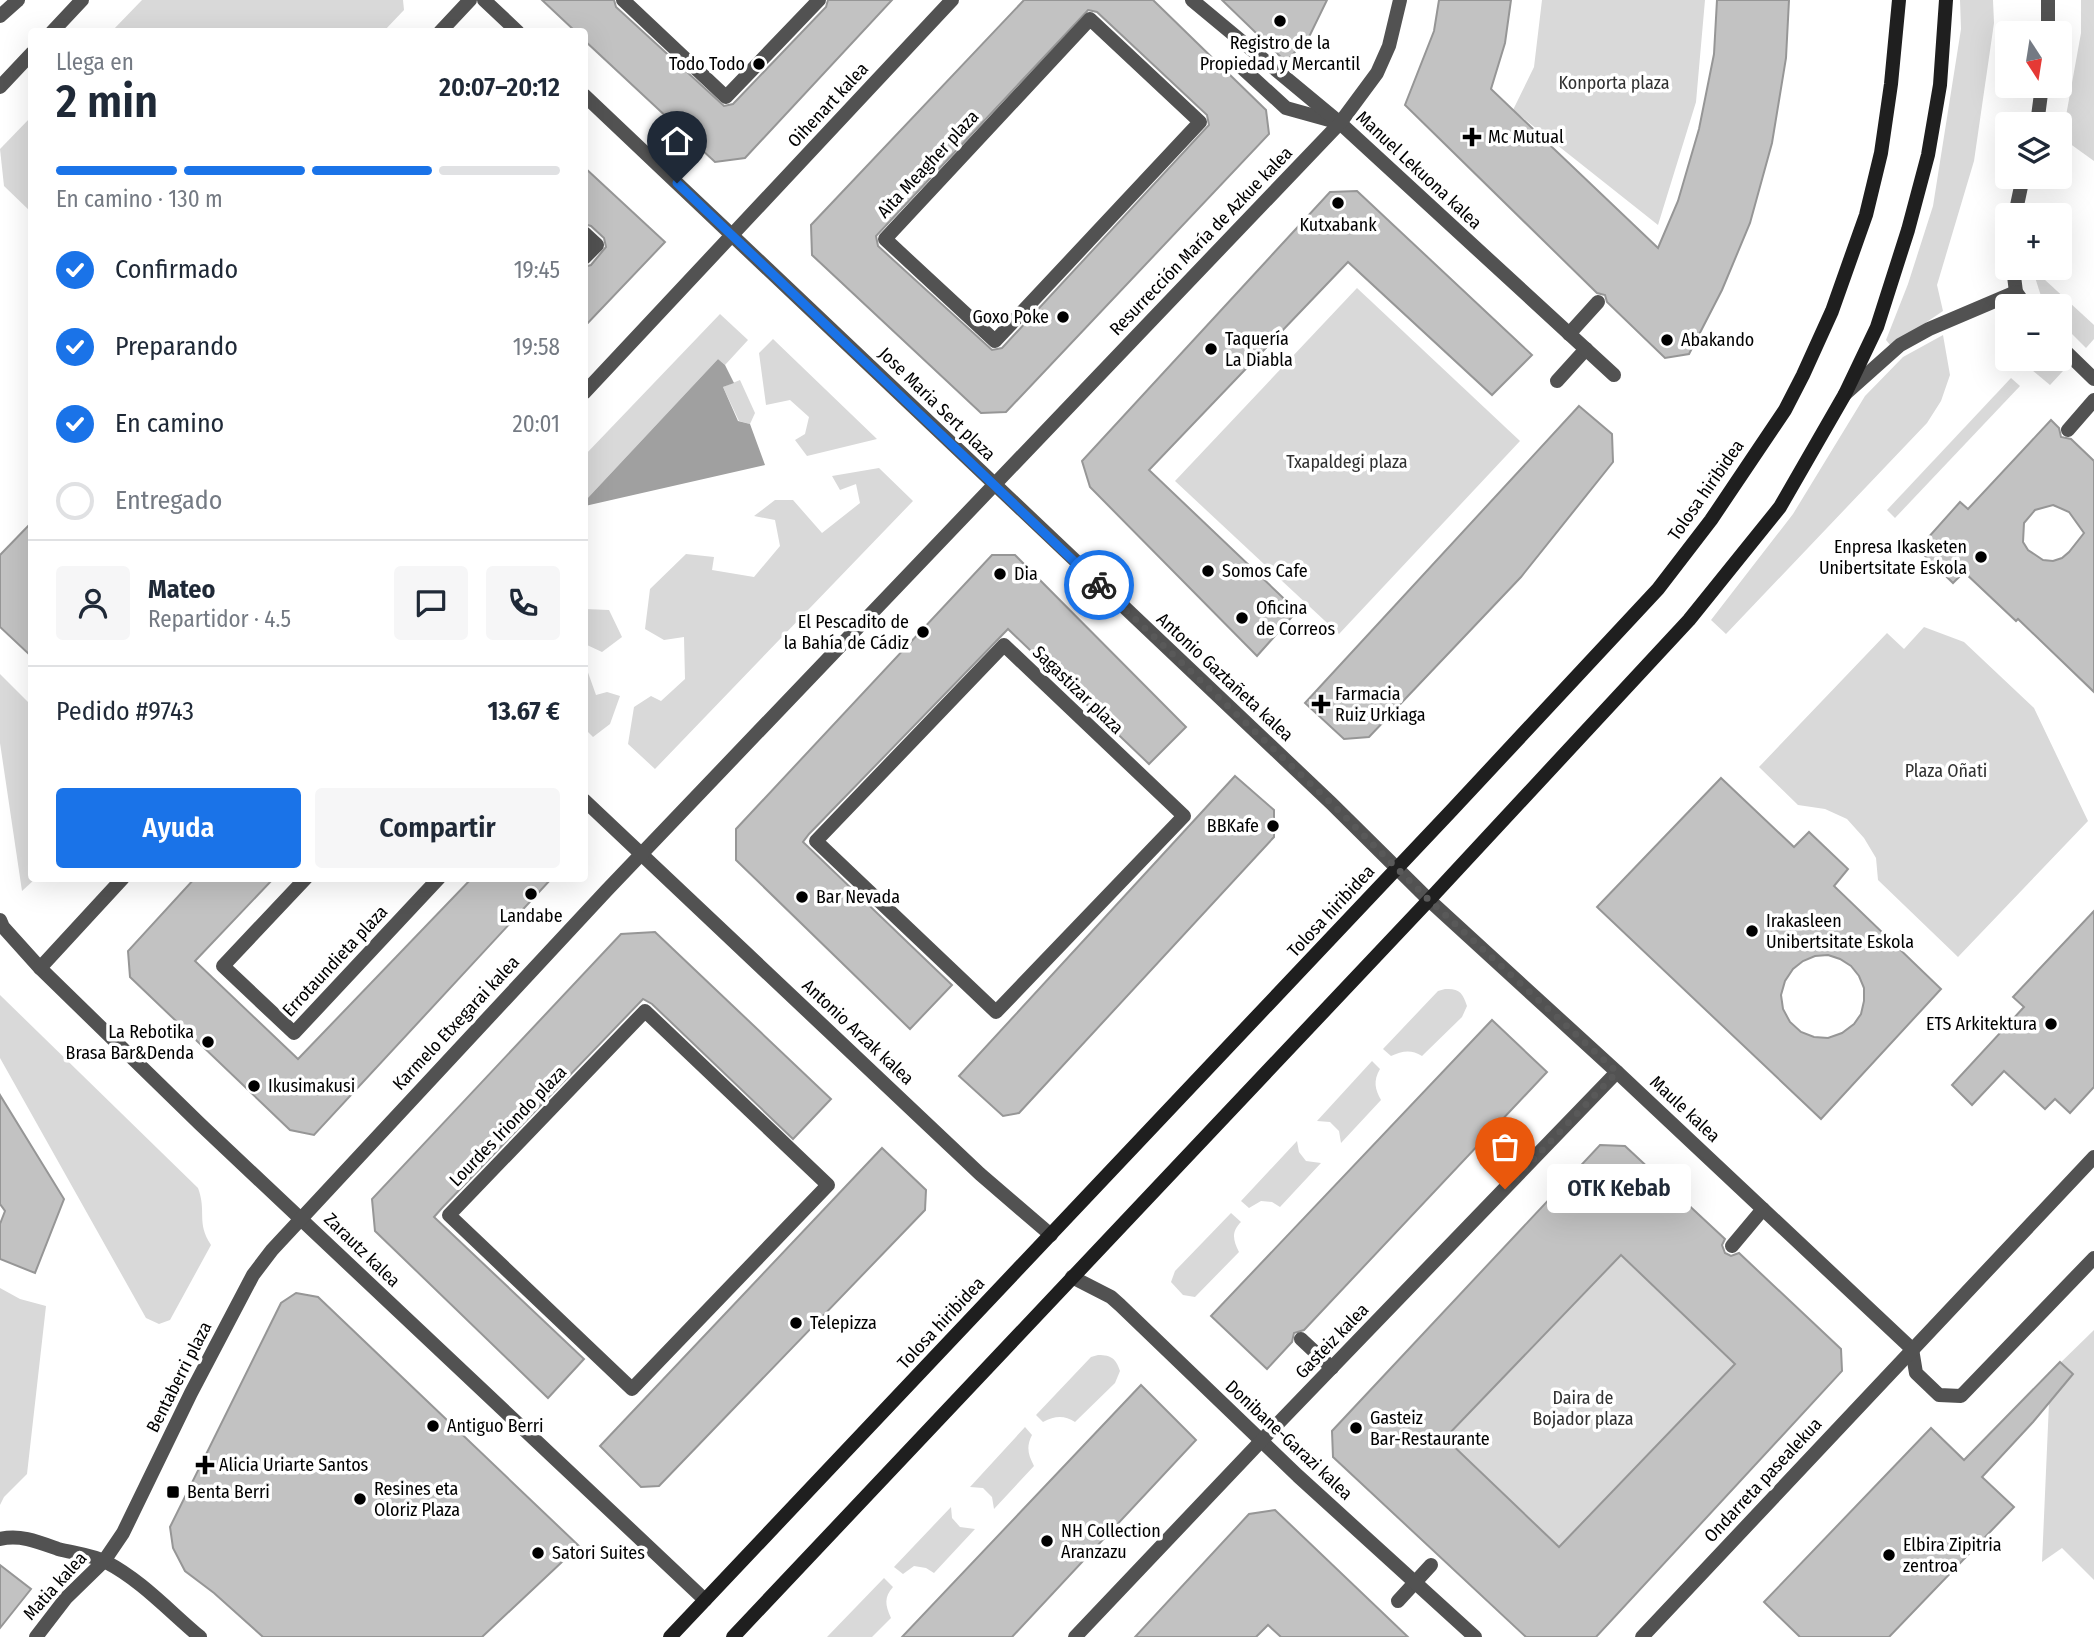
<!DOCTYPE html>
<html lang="es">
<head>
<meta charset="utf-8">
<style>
	body { margin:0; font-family:"Fira Sans Condensed",sans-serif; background:#f6f6f7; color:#1f2937; height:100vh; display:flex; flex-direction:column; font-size:26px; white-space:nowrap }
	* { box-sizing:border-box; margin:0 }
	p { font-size:23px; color:#747a83 }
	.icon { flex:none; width:38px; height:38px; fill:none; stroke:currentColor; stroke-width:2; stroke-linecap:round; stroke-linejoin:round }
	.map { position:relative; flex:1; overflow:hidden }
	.sheet { position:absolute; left:28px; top:28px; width:560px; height:854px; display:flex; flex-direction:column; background:#fff; border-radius:7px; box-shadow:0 7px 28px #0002 }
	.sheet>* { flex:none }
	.needle { width:46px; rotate:168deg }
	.controls { position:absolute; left:1995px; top:21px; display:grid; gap:14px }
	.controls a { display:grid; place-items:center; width:77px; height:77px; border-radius:7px; background:#fff; box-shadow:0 7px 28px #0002; font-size:35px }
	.pin { position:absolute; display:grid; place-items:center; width:60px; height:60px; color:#fff; margin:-72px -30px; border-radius:50% 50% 50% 0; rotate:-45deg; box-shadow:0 0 7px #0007 }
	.pin .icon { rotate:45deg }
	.courier { position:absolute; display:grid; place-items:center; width:70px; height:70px; margin:-35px; border:5px solid #1a73e8; border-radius:50%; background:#fff; color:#222; box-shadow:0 2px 9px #0007 }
	.bubble { position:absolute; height:49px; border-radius:7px; background:#fff; box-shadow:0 7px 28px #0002; font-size:23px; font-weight:600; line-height:49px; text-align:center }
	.head em { font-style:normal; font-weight:600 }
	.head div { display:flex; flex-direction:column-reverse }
	.head { display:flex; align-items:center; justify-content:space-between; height:119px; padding:0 28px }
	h1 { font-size:46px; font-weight:600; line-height:52px }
	.bar { display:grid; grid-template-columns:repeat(4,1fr); gap:10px 7px; align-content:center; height:84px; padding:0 28px }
	.bar i { height:9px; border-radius:5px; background:#e0e1e3 }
	.bar .active { background:#1a73e8 }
	.bar p { grid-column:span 4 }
	.line { display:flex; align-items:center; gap:18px; padding:0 28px; border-top:2px solid #e0e1e3 }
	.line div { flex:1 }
	.round { display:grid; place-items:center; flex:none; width:74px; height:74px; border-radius:7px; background:#f6f6f7 }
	ol { padding:0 28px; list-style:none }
	li { display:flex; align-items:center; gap:21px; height:77px }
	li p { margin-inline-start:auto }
	li .icon { padding:7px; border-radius:50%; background:#1a73e8; color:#fff; stroke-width:4 }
	li:last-child { color:#747a83 }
	li i { width:38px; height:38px; border:4px solid #e0e1e3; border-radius:50% }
	.button { display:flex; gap:14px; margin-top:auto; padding:14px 28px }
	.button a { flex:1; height:80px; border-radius:7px; background:#1a73e8; color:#fff; font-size:28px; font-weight:600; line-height:80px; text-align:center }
	.button a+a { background:#f6f6f7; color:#1f2937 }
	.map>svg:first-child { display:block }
	.green { fill:#d9d9d9 }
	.water { fill:#a0a0a0 }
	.building { fill:#c2c2c2; stroke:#969696; stroke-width:2; fill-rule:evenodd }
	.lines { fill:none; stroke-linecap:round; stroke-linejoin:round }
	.lane { stroke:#525252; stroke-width:14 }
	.street { stroke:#525252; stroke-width:14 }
	.secondary { stroke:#1f1f1f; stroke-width:14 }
	.done { stroke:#595959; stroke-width:7; stroke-dasharray:0 12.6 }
	.route { stroke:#1a73e8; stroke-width:9 }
	.poi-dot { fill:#000; stroke:#fff; stroke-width:2.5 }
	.labels { text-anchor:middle; stroke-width:7; stroke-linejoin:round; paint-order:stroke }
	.poi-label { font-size:18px; fill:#000; stroke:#fff; text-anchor:start }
	.park-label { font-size:18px; fill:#303030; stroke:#fff }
	.street-label { font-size:18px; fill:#000; stroke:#fff }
</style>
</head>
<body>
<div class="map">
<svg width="2094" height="1637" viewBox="0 0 2094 1637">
	<rect width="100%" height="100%" fill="#fff"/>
	<g class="green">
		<polygon points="142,0 403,0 404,10 384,31 112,31"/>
		<polygon points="1542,0 1705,0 1696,102 1658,225 1513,110 1534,67"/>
		<polygon points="1960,0 1993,0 1994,23 1974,161 1937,285 1943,311 1891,346 1886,340 1908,284 1933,206 1961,29"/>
		<polygon points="2081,0 2094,0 2094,161 2062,138 2081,33"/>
		<polygon points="31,117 31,212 4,186 0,149"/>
		<polygon points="2032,268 2094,325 2094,339 2086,348 2060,322 2060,306 2048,306 2041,296"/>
		<polygon points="1357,288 1520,441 1339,634 1175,481"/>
		<polygon points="720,314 748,340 725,365 718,359 585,501 585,455"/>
		<polygon points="1943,335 1950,375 1941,401 1927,423 1726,634 1711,620 1793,514 1865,396 1903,357"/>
		<polygon points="773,339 877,439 807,456 795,440 805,434 809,417 790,400 766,405 759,353"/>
		<polygon points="2019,359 2049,359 2063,371 2050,385"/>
		<polygon points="2011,378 2020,386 1895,518 1887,510"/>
		<polygon points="740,380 755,413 750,424 739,421 723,387"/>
		<polygon points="879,468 913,501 655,769 628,744 634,707 651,696 661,701 685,679 684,637 664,640 645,629 650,589 686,554 714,557 712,570 754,577 780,546 775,520 754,516 775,500 793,500 822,533 860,503 856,484 840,490 832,476"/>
		<polygon points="585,609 609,610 622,637 602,652 587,645 585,650"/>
		<polygon points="1924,627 1964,642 2034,708 2088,821 1958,957 1878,880 1876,858 1864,838 1847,819 1825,809 1798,805 1759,767 1887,633 1904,649"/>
		<polygon points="585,664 596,695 607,692 620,696 610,724 593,737 585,729"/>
		<polygon points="0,674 31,705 32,878 35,879 22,891 0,743"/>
		<path d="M 1445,989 C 1459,988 1463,993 1467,1006 L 1462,1017 L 1422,1056 C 1411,1049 1402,1051 1391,1056 L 1383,1049 L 1438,991 Z"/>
		<path d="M 0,995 L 198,1188 C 207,1212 196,1222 211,1245 L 170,1320 L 159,1324 L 146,1318 L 0,1058 Z"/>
		<path d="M 1372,1061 L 1380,1069 C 1373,1081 1375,1089 1381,1100 L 1341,1143 L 1339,1131 L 1330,1122 L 1317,1121 Z"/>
		<polygon points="1297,1141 1299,1152 1306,1161 1321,1163 1280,1207 1272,1202 1261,1201 1249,1208 1241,1201"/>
		<path d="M 1231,1213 L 1241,1222 C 1231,1232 1233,1240 1239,1252 L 1195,1297 L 1183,1295 L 1171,1282 L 1175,1271 Z"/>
		<polygon points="1621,1255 1735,1364 1559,1547 1445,1438"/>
		<polygon points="0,1288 20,1299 46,1306 27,1474 4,1497 0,1505"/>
		<polygon points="2094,1330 2094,1580 2062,1548 2042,1562 2049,1403 2053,1370"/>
		<path d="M 1098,1355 C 1112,1355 1116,1359 1120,1371 L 1115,1383 L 1075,1422 C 1064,1415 1055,1416 1043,1422 L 1036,1415 L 1091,1357 Z"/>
		<path d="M 1025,1427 L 1032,1435 C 1026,1447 1028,1454 1034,1466 L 994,1509 L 992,1497 L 983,1488 L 970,1487 Z"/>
		<polygon points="951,1507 952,1518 960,1527 975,1529 934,1573 926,1568 914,1566 903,1574 894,1567"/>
		<path d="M 884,1578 L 893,1587 C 884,1597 885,1605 891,1618 L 872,1637 L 827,1637 Z"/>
	</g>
	<polygon class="water" points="718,359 725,365 734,383 723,387 738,421 750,424 765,465 585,506 585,501"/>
	<g class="building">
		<polygon points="542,0 614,0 616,7 724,106 733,104 826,7 828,0 892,0 745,158 715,162 584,40 584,32 576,32"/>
		<path d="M 1024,0 L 1153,0 L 1266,110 L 1269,134 L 1006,412 L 981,413 L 812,255 L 811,225 ZM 1088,10 L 1097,12 L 1207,115 L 1209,125 L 1002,348 L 992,350 L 878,246 L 876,236 Z"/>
		<polygon points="1222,0 1327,0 1310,35 1286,62"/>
		<polygon points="1439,0 1511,0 1505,43 1491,89 1658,248 1678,201 1699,129 1714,54 1717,0 1789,0 1786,58 1772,143 1750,223 1722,290 1689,354 1665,358 1607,302 1605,295 1597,293 1405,105 1434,31"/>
		<polygon points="584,167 665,242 584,327 584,267 591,265 606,247 604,238 591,226 584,224"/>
		<polygon points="1357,191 1532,355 1492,395 1348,262 1149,470 1297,611 1257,656 1090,487 1082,461 1330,192"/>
		<polygon points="1579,406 1612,434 1613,462 1521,577 1369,737 1344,739 1305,703"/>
		<path d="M 2051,420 L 2059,428 L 2061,437 L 2071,439 L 2094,461 L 2094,692 L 2018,619 L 2016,621 L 1964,572 L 1953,583 L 1918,549 L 1960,502 L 1968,509 ZM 2053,505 L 2069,512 L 2084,533 L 2069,552 L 2062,558 L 2053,561 L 2043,560 L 2028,550 L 2023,542 L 2024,523 L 2035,510 Z"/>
		<polygon points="32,522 32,657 0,627 0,555"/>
		<polygon points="992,555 1015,555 1186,727 1149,764 1008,629 809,834 803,842 952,985 910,1029 736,860 736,829"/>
		<polygon points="1235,776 1274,810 1274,837 1019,1113 1003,1116 959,1076"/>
		<path d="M 1721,778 L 1794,847 L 1809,832 L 1848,869 L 1834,886 L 1941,989 L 1821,1119 L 1597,907 ZM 1828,955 L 1840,959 L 1851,966 L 1859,976 L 1864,988 L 1864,1001 L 1861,1014 L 1854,1024 L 1842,1033 L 1828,1038 L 1814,1037 L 1801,1032 L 1790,1022 L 1783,1009 L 1781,995 L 1785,981 L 1793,969 L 1803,961 L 1815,956 Z"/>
		<polygon points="195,878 274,878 195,961 298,1059 472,878 552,878 314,1135 290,1130 130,977 128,951"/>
		<polygon points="2094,911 2094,1087 2070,1113 2055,1099 2045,1109 2004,1071 1972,1105 1952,1085 2024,1007 2013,997"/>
		<polygon points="655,932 831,1099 793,1139 652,1004 643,999 442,1208 434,1217 584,1359 548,1398 375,1231 372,1199 621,934"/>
		<polygon points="1492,1020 1547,1072 1304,1330 1294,1333 1292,1342 1267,1369 1211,1316"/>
		<polygon points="0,1095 64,1199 35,1273 0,1259 0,1224 5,1211 0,1204"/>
		<path d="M 1600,1145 L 1625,1146 L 1725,1239 L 1722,1245 L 1725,1253 L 1731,1256 L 1739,1253 L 1841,1349 L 1842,1371 L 1596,1637 L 1526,1637 L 1333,1457 L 1332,1431 ZM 1621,1255 L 1735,1364 L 1559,1547 L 1445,1438 Z"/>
		<polygon points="882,1148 926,1190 925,1210 659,1486 641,1487 600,1446"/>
		<polygon points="296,1293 318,1297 579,1546 482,1637 263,1637 214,1593 185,1571 173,1548 170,1527 281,1303"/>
		<polygon points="2060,1362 2073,1374 2033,1422 1982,1477 2014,1507 1889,1637 1800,1637 1764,1602 1931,1428 1964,1460"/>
		<polygon points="1141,1385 1196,1440 1012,1637 902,1637"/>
		<polygon points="1275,1510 1408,1637 1281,1637 1268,1625 1256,1637 1135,1637 1249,1514"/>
		<polygon points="0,1565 31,1589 0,1628"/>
	</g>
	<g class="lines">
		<g class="lane">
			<polyline points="1239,65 1286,108 1340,123"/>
			<polyline points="1569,334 1598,302"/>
			<polyline points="1557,381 1586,349"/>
			<polyline points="2068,430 2094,400"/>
			<polyline points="1732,1246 1763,1209"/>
			<polyline points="1301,1339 1332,1368"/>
			<polyline points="1398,1601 1431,1565"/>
		</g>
		<g class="street">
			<polyline points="484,0 518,32"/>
			<polyline points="623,0 726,97 819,0"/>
			<polyline points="1192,0 1340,123 1614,375"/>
			<polyline points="0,16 18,0"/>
			<polygon points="1090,19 1200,122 995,341 885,239"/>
			<polyline points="52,32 82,0"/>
			<polyline points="440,32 470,0"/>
			<polyline points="2048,33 2048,0"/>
			<polyline points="0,87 32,53"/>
			<polyline points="584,95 1331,803 1429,900 1617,1072 1912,1349 1916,1373 1939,1395 1961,1396 2094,1258"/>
			<polyline points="2037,124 2042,86"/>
			<polyline points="2015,215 2023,177"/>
			<polyline points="584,233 597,245 584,258"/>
			<polyline points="2013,268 2016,292 2026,306"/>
			<polyline points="2060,346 2094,379"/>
			<polyline points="584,393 952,0"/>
			<polyline points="1845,394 1900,345 1929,329 2016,292"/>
			<polygon points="1004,645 1184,816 996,1012 816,841"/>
			<polyline points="584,800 980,1174 1051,1235"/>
			<polyline points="306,878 223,966 294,1033 439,878"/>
			<polyline points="0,920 3,927 40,968 200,1124 705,1600"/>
			<polyline points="40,968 123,878"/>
			<polygon points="645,1011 828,1185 632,1389 449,1215"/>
			<polyline points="1072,1277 1111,1297 1120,1305 1298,1476 1475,1637"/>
			<path d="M 0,1539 C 20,1534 39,1542 58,1549 C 73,1553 92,1555 106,1562 C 141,1580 170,1612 200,1637"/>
			<polyline points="36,1637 66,1598 104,1561 123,1533 191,1393 253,1275 272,1250 607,890 1340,123 1377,73 1389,46 1400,0"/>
			<polyline points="1075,1637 1262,1440 1617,1072"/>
			<polyline points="1642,1637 2094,1157"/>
		</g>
		<g class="secondary">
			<polyline points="670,1637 1452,810 1658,589 1711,520 1785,410 1803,375 1832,311 1866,215 1881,153 1891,84 1899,0"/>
			<polyline points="733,1637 1429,900 1689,620 1780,507 1845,394 1877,327 1908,230 1928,155 1940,85 1946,0"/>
		</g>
	</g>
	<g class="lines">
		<polyline class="done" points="1099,585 1331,803 1429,900 1617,1072 1505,1189"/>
		<polyline class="route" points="677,183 1099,585"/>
	</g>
	<g class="poi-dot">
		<circle cx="1280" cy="21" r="7"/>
		<circle cx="759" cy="64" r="7"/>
		<path d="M1468.5 126.5h7v7h7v7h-7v7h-7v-7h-7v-7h7z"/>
		<circle cx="1338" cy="203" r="7"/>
		<circle cx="1063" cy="317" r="7"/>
		<circle cx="1667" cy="340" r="7"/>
		<circle cx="1211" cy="349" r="7"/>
		<circle cx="1981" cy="557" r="7"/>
		<circle cx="1208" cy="571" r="7"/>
		<circle cx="1000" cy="574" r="7"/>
		<circle cx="1242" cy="618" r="7"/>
		<circle cx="923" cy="632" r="7"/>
		<path d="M1317.5 693.5h7v7h7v7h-7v7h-7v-7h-7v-7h7z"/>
		<circle cx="1273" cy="826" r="7"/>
		<circle cx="531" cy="894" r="7"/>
		<circle cx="802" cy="897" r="7"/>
		<circle cx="1752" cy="931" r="7"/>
		<circle cx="2051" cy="1024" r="7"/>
		<circle cx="208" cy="1042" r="7"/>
		<circle cx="254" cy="1086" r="7"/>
		<circle cx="796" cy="1323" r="7"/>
		<circle cx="433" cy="1426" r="7"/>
		<circle cx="1356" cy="1428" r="7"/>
		<path d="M201.5 1454.5h7v7h7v7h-7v7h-7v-7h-7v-7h7z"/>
		<rect x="166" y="1485" width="14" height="14" rx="3.5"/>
		<circle cx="360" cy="1499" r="7"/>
		<circle cx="1047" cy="1541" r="7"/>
		<circle cx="538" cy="1553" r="7"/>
		<circle cx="1889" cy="1555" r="7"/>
	</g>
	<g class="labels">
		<g class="poi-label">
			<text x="1280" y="49" text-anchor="middle">Registro de la<tspan x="1280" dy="21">Propiedad y Mercantil</tspan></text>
			<text x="745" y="70" text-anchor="end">Todo Todo</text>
			<text x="1488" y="143">Mc Mutual</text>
			<text x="1338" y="231" text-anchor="middle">Kutxabank</text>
			<text x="1049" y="323" text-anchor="end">Goxo Poke</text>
			<text x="1225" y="345">Taquería<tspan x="1225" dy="21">La Diabla</tspan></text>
			<text x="1681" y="346">Abakando</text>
			<text x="1967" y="553" text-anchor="end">Enpresa Ikasketen<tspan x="1967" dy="21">Unibertsitate Eskola</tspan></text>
			<text x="1222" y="577">Somos Cafe</text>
			<text x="1014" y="580">Dia</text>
			<text x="1256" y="614">Oficina<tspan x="1256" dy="21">de Correos</tspan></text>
			<text x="909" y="628" text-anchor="end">El Pescadito de<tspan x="909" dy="21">la Bahía de Cádiz</tspan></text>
			<text x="1335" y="700">Farmacia<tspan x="1335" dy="21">Ruiz Urkiaga</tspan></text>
			<text x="1259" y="832" text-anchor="end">BBKafe</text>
			<text x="816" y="903">Bar Nevada</text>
			<text x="531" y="922" text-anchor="middle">Landabe</text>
			<text x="1766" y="927">Irakasleen<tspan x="1766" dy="21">Unibertsitate Eskola</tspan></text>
			<text x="2037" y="1030" text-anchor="end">ETS Arkitektura</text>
			<text x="194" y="1038" text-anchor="end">La Rebotika<tspan x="194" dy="21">Brasa Bar&amp;Denda</tspan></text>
			<text x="268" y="1092">Ikusimakusi</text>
			<text x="810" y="1329">Telepizza</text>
			<text x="1370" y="1424">Gasteiz<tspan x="1370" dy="21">Bar-Restaurante</tspan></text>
			<text x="447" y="1432">Antiguo Berri</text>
			<text x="219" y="1471">Alicia Uriarte Santos</text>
			<text x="374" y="1495">Resines eta<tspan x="374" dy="21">Oloriz Plaza</tspan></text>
			<text x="187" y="1498">Benta Berri</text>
			<text x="1061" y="1537">NH Collection<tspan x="1061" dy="21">Aranzazu</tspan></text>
			<text x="1903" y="1551">Elbira Zipitria<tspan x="1903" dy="21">zentroa</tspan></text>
			<text x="552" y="1559">Satori Suites</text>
		</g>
		<g class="park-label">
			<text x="1614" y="89">Konporta plaza</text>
			<text x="1347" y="468">Txapaldegi plaza</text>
			<text x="1946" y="777">Plaza Oñati</text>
			<text x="1583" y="1404">Daira de<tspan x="1583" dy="21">Bojador plaza</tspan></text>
		</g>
		<g class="street-label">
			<text transform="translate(828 105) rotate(-47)" y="6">Oihenart kalea</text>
			<text transform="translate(928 164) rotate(-47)" y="6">Aita Meagher plaza</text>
			<text transform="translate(1419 170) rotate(43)" y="6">Manuel Lekuona kalea</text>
			<text transform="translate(1201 241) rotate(-46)" y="6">Resurrección María de Azkue kalea</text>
			<text transform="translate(937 404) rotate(44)" y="6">Jose Maria Sert plaza</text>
			<text transform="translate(1706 490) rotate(-55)" y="6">Tolosa hiribidea</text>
			<text transform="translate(1225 677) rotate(43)" y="6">Antonio Gaztañeta kalea</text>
			<text transform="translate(1078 690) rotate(44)" y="6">Sagastizar plaza</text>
			<text transform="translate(1331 911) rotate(-47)" y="6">Tolosa hiribidea</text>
			<text transform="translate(335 961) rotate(-47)" y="6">Errotaundieta plaza</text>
			<text transform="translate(456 1023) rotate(-47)" y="6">Karmelo Etxegarai kalea</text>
			<text transform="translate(858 1032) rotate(43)" y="6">Antonio Arzak kalea</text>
			<text transform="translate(1685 1109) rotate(43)" y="6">Maule kalea</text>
			<text transform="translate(508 1126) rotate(-46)" y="6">Lourdes Iriondo plaza</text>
			<text transform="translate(362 1250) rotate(44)" y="6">Zarautz kalea</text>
			<text transform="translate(941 1323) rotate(-47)" y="6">Tolosa hiribidea</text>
			<text transform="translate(1332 1341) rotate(-46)" y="6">Gasteiz kalea</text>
			<text transform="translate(179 1377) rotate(-63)" y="6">Bentaberri plaza</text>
			<text transform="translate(1289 1440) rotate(43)" y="6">Donibane-Garazi kalea</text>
			<text transform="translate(1763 1480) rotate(-47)" y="6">Ondarreta pasealekua</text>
			<text transform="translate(55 1586) rotate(-48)" y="6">Matia kalea</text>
		</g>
	</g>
</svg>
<div class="controls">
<a><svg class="needle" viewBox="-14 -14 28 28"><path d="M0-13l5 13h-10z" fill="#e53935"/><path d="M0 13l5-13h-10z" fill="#747a83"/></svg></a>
<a><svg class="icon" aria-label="layers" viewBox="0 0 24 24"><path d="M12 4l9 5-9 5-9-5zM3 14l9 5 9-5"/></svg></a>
<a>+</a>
<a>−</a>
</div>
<div class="pin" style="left:1505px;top:1189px;background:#ea580c"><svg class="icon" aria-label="bag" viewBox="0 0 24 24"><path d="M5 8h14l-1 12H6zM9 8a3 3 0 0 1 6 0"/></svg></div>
<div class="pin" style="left:677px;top:183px;background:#1f2937"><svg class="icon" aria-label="home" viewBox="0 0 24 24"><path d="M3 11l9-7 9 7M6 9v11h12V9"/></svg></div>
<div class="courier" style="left:1099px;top:585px"><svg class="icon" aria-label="bike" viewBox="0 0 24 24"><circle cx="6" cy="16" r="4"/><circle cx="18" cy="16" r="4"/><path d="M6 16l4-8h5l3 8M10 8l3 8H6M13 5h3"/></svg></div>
<div class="bubble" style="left:1547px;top:1164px;width:144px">OTK Kebab</div>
<section class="sheet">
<div class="head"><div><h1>2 min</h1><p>Llega en</p></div><em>20:07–20:12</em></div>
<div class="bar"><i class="active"></i><i class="active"></i><i class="active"></i><i></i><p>En camino · 130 m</p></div>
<ol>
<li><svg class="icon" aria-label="check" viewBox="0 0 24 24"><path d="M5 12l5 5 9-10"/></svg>Confirmado<p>19:45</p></li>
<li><svg class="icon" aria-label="check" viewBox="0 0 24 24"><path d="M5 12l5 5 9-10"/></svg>Preparando<p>19:58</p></li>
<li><svg class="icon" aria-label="check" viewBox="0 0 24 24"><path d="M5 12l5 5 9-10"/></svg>En camino<p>20:01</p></li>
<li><i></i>Entregado</li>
</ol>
<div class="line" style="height:126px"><a class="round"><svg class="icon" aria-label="person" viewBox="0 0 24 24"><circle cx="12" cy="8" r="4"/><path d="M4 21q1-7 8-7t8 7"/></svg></a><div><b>Mateo</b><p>Repartidor · 4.5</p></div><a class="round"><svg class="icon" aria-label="chat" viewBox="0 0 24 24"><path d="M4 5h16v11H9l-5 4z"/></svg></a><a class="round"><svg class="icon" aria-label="phone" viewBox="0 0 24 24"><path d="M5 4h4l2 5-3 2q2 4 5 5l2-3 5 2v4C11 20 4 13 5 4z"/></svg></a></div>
<div class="line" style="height:91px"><div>Pedido #9743</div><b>13.67 €</b></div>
<div class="button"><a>Ayuda</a><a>Compartir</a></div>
</section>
</div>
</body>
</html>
